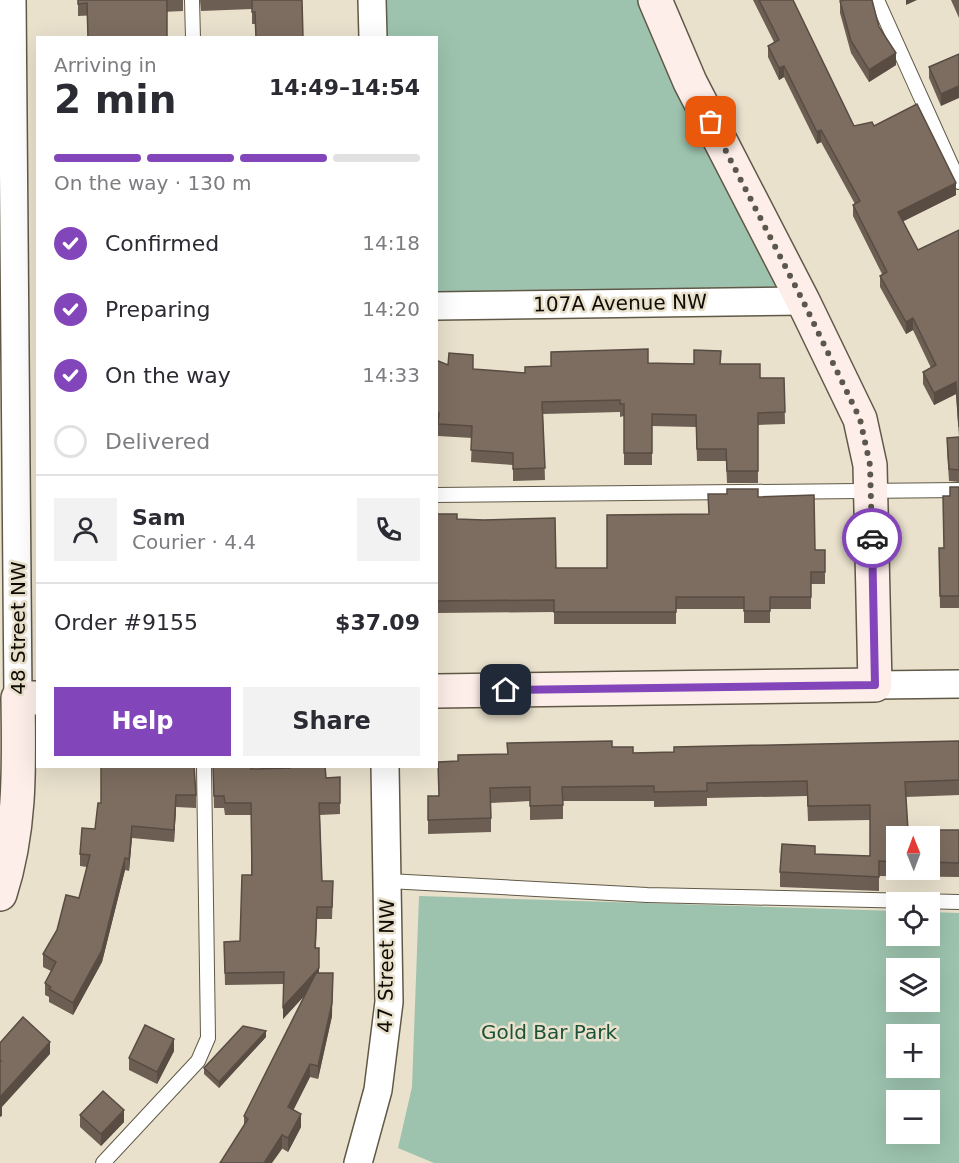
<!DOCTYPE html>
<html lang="en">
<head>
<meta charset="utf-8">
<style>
	body { margin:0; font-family:"DejaVu Sans",sans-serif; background:#f2f2f3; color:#2b2b33; height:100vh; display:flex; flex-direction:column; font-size:22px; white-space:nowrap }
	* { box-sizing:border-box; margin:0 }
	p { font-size:20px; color:#7c7c81 }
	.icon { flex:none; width:33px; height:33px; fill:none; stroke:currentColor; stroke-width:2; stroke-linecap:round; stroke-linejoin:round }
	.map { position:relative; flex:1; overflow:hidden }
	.drawer { position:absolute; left:36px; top:36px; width:402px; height:732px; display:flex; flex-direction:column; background:#fff; border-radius:0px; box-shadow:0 6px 24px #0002 }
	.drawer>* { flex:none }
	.needle { width:39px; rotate:359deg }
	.tools { position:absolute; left:886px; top:826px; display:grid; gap:12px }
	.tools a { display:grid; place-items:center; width:54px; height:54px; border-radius:0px; background:#fff; box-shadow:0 6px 24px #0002; font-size:30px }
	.pin { position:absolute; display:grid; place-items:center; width:51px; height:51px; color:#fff; margin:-26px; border-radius:12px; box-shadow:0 3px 9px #0006 }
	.courier { position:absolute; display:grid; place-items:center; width:60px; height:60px; margin:-30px; border:4px solid #8245ba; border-radius:50%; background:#fff; color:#222; box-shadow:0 2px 8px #0007 }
	.overview em { font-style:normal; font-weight:700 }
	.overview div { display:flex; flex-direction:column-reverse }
	.overview { display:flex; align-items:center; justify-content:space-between; height:102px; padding:0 18px }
	h1 { font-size:39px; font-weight:700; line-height:45px }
	.bar { display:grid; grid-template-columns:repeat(4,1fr); gap:9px 6px; align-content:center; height:72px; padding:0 18px }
	.bar i { height:8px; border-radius:4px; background:#e1e1e2 }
	.bar .active { background:#8245ba }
	.bar p { grid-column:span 4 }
	.line { display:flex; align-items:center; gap:15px; padding:0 18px; border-top:2px solid #e1e1e2 }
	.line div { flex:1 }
	.round { display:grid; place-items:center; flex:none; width:63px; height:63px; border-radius:0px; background:#f2f2f3 }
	ol { padding:0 18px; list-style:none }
	li { display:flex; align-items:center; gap:18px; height:66px }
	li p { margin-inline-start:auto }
	li .icon { padding:6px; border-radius:50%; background:#8245ba; color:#fff; stroke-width:4 }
	li:last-child { color:#7c7c81 }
	li i { width:33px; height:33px; border:3px solid #e1e1e2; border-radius:50% }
	.action { display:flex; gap:12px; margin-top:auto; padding:12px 18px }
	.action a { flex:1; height:69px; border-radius:0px; background:#8245ba; color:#fff; font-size:24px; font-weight:700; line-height:69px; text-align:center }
	.action a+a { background:#f2f2f3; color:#2b2b33 }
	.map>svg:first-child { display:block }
	.green { fill:#9dc3ae; fill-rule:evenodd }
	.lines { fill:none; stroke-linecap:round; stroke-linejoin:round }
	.lane-casing { stroke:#605947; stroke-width:16 }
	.street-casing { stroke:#605947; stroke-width:30 }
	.secondary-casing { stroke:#605947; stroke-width:36 }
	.lane { stroke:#fff; stroke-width:14 }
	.street { stroke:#fff; stroke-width:27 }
	.secondary { stroke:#fdeee9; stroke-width:33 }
	.wall { fill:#6c5e53; fill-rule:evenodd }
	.shaded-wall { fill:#584c43 }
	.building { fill:#7d6d60; stroke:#584c43; stroke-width:1.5 }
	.done { stroke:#5b574b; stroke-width:6; stroke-dasharray:0 10.8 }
	.route { stroke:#8245ba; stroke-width:8 }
	.labels { text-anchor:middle; stroke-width:5; stroke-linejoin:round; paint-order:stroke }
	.street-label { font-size:20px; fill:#0f0c06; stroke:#e9e1cc }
	.park-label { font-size:20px; fill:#1a5239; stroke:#e9e1cc }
</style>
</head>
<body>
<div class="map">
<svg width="959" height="1163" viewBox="0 0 959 1163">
	<rect width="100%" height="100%" fill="#e9e1cc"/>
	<g class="green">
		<polygon points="372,0 655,0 803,301 437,306 436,38 373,37"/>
		<path d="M 419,896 L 897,911 L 897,936 L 930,936 L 930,912 L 959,913 L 959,1163 L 434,1163 L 398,1148 L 412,1087 ZM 897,969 L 930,969 L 930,1002 L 897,1002 ZM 897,1035 L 930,1035 L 930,1068 L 897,1068 ZM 897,1101 L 930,1101 L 930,1134 L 897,1134 Z"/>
	</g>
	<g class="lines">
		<g class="lane-casing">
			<g id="lane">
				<polyline points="192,0 193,38"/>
				<polyline points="877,0 959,182"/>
				<polyline points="436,495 959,490"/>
				<polyline points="388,881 647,895 959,902"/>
				<polyline points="103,1163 198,1061 208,1038 204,766"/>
			</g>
		</g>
		<g class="street-casing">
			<g id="street">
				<polyline points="12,0 18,698"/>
				<polyline points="372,0 373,38"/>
				<polyline points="436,306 803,301"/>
				<polyline points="875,685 959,684"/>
				<polyline points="358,1163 378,1090 389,1002 385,766"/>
			</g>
		</g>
		<g class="secondary-casing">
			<g id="secondary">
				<polyline points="436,691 875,685 870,465 860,419 803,301 690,82 655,0"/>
				<path d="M 0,894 C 21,829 19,765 18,698 L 38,698"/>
			</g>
		</g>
		<use href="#lane" class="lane"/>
		<use href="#street" class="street"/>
		<use href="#secondary" class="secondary"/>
	</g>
	<g class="wall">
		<polygon points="78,0 183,0 183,11 78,16"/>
		<polygon points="200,0 302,0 255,24 252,24 252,9 201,11"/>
		<polygon points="753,0 793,0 854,126 874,126 956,195 903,221 918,250 959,230 959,482 949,481 947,449 947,438 959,437 956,394 934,405 923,384 923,372 931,368 913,330 906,334 880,287 880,276 882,274 853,216 853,205 855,204 821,142 817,144 784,77 779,80 768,57 768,46 774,42"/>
		<polygon points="951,0 959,0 959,18"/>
		<polygon points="840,1 896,65 869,82 851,53 840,13"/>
		<polygon points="959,54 941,106 929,78 929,67"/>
		<polygon points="436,360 448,365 473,369 525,373 648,363 721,364 760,378 784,378 785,424 758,425 758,483 727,483 726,461 697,461 696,427 652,426 652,465 624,465 624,416 620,417 620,412 543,414 545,480 513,481 513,465 471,462 472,438 438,436 438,425 436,424"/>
		<polygon points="950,487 959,487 959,608 940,608 939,548 944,548 950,496"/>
		<polygon points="758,497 815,550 825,550 825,584 811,584 811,609 770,609 770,623 744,623 744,609 676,609 676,624 554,624 554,612 436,613 436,514 457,519 556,568 607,568 709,514"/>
		<path d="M 959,741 L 959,795 L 906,797 L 908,830 L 959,830 L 959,877 L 879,876 L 879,891 L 780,887 L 780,872 L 815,854 L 870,856 L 870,820 L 808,821 L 807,796 L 707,798 L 707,806 L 654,807 L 654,801 L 563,801 L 563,819 L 530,820 L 530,801 L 491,803 L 491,832 L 428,834 L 428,796 L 438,796 L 458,761 L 507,754 L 612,747 L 633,753 L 674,752 ZM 897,837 L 930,837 L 930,870 L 897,870 Z"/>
		<polygon points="101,766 196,795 196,808 176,807 174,842 132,838 129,871 125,870 102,962 73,1015 49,1002 49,997 45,995 45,983 51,971 43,967 43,954 57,930 79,898 87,867 80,866 80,854 95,829 101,803"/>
		<polygon points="213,766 251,769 326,778 340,777 340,814 320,815 322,881 333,893 332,919 317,919 316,948 319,973 332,1016 318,1079 310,1077 293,1110 301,1127 288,1152 244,1126 244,1116 306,994 283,1019 283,984 225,985 224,942 240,941 251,875 251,815 225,815 224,808 214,808"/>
		<polygon points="266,1037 219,1088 204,1074 204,1068"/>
		<polygon points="174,1051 157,1084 129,1070 129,1058"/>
		<polygon points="80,1115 124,1122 101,1146 80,1127"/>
	</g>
	<g class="shaded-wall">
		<polygon points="906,0 917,0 906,5"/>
		<polygon points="896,53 896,65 869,82 869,70"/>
		<polygon points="784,66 784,77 779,80 779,68"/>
		<polygon points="959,86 959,98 941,106 941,94"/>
		<polygon points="821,130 821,142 817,144 817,132"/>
		<polygon points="956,183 956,195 898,224 898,212"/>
		<polygon points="913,318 913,330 906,334 906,322"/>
		<polygon points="956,382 956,394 934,405 934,393"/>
		<polygon points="176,795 176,807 174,842 174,830"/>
		<polygon points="132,826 132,838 129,871 129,859"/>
		<polygon points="125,858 125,870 102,962 73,1015 73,1003"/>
		<polygon points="319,948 319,980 283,1019 283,1007"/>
		<polygon points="333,973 332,1016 318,1079 318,1066"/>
		<polygon points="266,1031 266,1037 219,1088 219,1082"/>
		<polygon points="174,1039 174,1051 157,1084 157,1072"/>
		<polygon points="50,1042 50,1054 2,1107 2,1116 0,1117 0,1097"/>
		<polygon points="310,1064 310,1077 288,1121 288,1107"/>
		<polygon points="124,1110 124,1122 101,1146 101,1134"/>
		<polygon points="301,1114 301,1127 288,1152 288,1138"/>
		<polygon points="282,1135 282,1149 272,1163 264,1163"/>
	</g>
	<g class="building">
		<polygon points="78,0 167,0 167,38 88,38 87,3 78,4"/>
		<polygon points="252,0 302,0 303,38 256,38 255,12 252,12"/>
		<polygon points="759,0 793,0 854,126 872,122 874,126 917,104 956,183 898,212 918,250 959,230 959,427 956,382 934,393 923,372 936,365 913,318 906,322 880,276 887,272 853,205 860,201 821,130 817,132 784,66 779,68 768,46 779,40"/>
		<polygon points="844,0 872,0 879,27 896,53 869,70 851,41 840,1"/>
		<polygon points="959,54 959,86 941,94 929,67"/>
		<polygon points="648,349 648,363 694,364 694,350 721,351 720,364 760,364 760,378 784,378 785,412 758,413 758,471 727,471 726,449 697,449 696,415 652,414 652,453 624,453 624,404 620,404 620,400 542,402 545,468 513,469 513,453 471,450 472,426 438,424 439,413 436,412 436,360 448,365 449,353 473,355 473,369 525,373 525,367 551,366 551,352"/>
		<polygon points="959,437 959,470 949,469 947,438"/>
		<polygon points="950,487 959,487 959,596 940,596 939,548 944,548 943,496 950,496"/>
		<polygon points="727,489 758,489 758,497 814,495 815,550 825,550 825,572 811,572 811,597 770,597 770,611 744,611 744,597 676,597 676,612 554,612 554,600 436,601 436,514 457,514 457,519 484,520 555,518 556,568 607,568 607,515 709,514 708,494 727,494"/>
		<polygon points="612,741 612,747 633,747 633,753 674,752 674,747 959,741 959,780 905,782 908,830 959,830 959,863 930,862 930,837 897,837 897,862 879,861 879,877 780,872 782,844 815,846 815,854 870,856 870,805 808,806 807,781 707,783 707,791 654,792 654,786 562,787 563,805 530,806 530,787 490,788 491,818 428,820 428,796 439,796 438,762 458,761 458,755 508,754 507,743"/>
		<polygon points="101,766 194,766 196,795 176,795 174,830 132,826 129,859 125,858 102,950 73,1003 49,989 51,987 45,983 56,962 43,954 57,930 66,895 79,898 90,855 80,854 82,828 95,829 98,803 101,803"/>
		<polygon points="213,766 251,766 251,769 290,768 290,766 325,766 326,778 340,777 340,803 319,803 322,881 333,881 332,907 317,907 315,948 319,948 319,968 283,1007 284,972 225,973 224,942 240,941 242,875 252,875 251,803 225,803 224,796 214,796"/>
		<polygon points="316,973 333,973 332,1003 318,1066 310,1064 288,1107 301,1114 288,1138 282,1135 264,1163 220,1163 248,1119 244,1116"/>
		<polygon points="23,1017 50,1042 0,1097 0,1061 1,1061 0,1060 0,1043"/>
		<polygon points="145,1025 174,1039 157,1072 129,1058"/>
		<polygon points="243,1026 266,1031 219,1082 204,1068"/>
		<polygon points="103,1091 124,1110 101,1134 80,1115"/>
	</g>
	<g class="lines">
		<polyline class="done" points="711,122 803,301 860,419 870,465 872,538"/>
		<polyline class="route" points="506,690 875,685 872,538"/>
	</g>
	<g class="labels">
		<g class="street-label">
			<text transform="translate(620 303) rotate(-1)" y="7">107A Avenue NW</text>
			<text transform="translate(18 628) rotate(-90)" y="7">48 Street NW</text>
			<text transform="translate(386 966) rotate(-89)" y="7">47 Street NW</text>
		</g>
		<g class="park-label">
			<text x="549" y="1039">Gold Bar Park</text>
		</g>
	</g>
</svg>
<div class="tools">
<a><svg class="needle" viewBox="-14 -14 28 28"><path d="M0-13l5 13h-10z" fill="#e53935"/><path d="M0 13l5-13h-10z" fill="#7c7c81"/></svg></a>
<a><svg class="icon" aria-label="locate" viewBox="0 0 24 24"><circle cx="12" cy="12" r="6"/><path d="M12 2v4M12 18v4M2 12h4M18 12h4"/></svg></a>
<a><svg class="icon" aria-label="layers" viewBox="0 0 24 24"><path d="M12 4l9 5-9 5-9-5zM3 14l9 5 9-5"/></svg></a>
<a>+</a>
<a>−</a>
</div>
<div class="pin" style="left:711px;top:122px;background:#ea580c"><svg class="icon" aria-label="bag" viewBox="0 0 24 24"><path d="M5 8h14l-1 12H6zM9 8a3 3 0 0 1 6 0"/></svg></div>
<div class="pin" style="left:506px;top:690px;background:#1f2937"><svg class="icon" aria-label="home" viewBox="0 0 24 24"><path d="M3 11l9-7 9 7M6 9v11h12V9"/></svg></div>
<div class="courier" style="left:872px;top:538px"><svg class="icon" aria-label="car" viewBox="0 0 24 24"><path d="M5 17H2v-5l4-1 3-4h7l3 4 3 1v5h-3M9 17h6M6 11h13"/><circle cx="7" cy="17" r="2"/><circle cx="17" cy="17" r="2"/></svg></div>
<section class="drawer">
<div class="overview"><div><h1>2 min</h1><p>Arriving in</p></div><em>14:49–14:54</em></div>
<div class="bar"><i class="active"></i><i class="active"></i><i class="active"></i><i></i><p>On the way · 130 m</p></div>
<ol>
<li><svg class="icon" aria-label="check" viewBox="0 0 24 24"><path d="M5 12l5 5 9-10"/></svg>Confirmed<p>14:18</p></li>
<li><svg class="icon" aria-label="check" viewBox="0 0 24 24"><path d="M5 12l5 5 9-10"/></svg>Preparing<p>14:20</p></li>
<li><svg class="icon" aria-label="check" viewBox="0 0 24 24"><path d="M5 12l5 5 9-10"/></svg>On the way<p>14:33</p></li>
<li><i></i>Delivered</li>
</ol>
<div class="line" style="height:108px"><a class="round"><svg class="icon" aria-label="person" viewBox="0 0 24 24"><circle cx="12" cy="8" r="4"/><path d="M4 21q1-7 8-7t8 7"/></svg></a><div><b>Sam</b><p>Courier · 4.4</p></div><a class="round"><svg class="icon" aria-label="phone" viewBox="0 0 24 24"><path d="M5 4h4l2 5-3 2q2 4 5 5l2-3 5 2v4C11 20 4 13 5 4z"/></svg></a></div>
<div class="line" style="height:78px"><div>Order #9155</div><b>$37.09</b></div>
<div class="action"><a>Help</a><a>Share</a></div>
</section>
</div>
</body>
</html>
